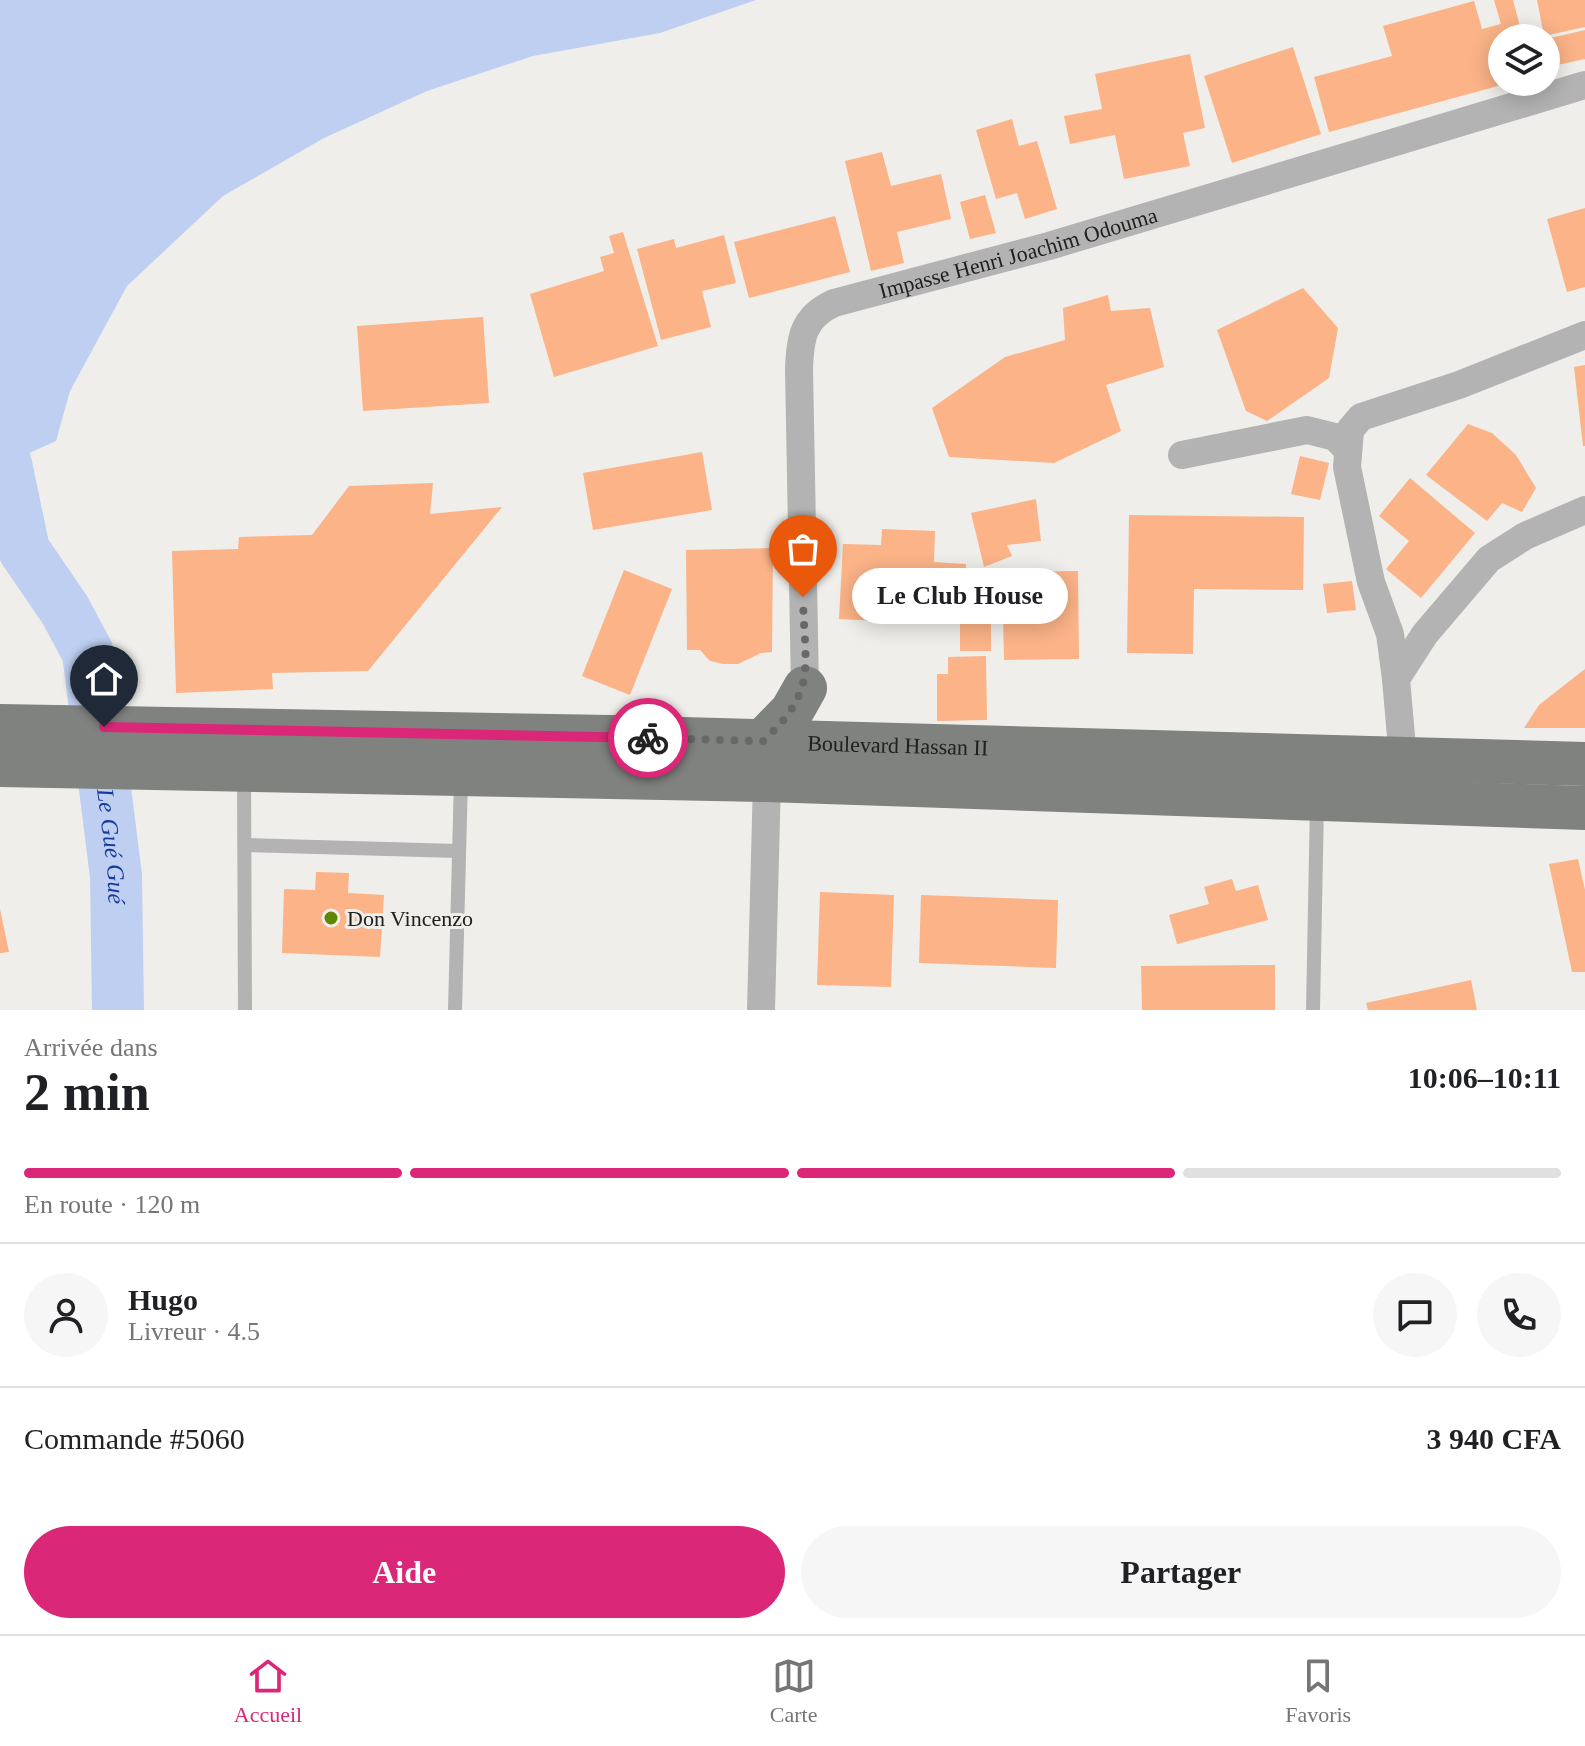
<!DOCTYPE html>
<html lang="fr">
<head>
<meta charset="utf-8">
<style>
	body { margin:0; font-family:"Times New Roman",serif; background:#f6f6f6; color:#202124; height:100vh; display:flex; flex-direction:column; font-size:30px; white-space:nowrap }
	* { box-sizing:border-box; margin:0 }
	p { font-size:26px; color:#757577 }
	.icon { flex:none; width:44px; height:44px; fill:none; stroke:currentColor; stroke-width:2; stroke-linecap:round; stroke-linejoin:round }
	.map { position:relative; height:1010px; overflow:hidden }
	.panel { display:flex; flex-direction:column; background:#fff; flex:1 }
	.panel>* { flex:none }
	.buttons { position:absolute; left:1488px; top:24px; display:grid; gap:16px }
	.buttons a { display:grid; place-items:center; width:72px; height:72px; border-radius:50%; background:#fff; box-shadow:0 4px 20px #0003; font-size:40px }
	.pin { position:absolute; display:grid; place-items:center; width:68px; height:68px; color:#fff; margin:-82px -34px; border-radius:50% 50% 50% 0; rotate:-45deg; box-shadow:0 0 8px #0007 }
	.pin .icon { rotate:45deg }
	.courier { position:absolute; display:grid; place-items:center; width:80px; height:80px; margin:-40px; border:6px solid #db2777; border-radius:50%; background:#fff; color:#222; box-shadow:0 2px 10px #0007 }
	.bubble { position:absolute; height:56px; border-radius:28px; background:#fff; box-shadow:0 4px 20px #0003; font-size:26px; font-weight:800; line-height:56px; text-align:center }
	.headline em { font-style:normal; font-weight:800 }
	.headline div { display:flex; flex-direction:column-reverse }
	.headline { display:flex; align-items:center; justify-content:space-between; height:136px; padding:0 24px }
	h1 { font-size:52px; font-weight:800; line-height:60px }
	.bar { display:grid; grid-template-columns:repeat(4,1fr); gap:12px 8px; align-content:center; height:96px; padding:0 24px }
	.bar i { height:10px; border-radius:6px; background:#e0e0e0 }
	.bar .selected { background:#db2777 }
	.bar p { grid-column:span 4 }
	.line { display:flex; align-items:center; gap:20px; padding:0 24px; border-top:2px solid #e0e0e0 }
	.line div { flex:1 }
	.round { display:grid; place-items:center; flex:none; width:84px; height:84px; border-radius:42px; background:#f6f6f6 }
	.button { display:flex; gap:16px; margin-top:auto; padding:16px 24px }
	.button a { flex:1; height:92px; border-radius:48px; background:#db2777; color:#fff; font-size:32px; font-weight:800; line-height:92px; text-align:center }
	.button a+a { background:#f6f6f6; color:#202124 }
	.menu { display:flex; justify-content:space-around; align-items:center; height:112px; border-top:2px solid #e0e0e0; background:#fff; font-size:22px; color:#757577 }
	.menu a { display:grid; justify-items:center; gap:4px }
	.menu .selected { color:#db2777 }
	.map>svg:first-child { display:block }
	.water { fill:#becff1 }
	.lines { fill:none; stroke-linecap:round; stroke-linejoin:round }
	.river { stroke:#becff1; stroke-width:52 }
	.building { fill:#fbb387 }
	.service { stroke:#b2b3b2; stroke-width:14 }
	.minor { stroke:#b2b3b2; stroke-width:28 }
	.primary { stroke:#80827f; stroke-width:44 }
	.done { stroke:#686866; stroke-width:8; stroke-dasharray:0 14.4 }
	.route { stroke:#db2777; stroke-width:10 }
	.poi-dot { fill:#628500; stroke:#efeeea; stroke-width:3 }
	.labels { text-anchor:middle; stroke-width:6; stroke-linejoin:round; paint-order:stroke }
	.street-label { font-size:22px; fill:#20201f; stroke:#efeeea }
	.poi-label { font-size:22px; fill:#20201f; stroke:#efeeea; text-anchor:start }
	.water-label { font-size:24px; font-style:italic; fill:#183b99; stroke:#efeeea }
</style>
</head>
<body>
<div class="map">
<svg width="1585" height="1010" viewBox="0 0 1585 1010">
	<rect width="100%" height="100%" fill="#efeeea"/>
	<polygon class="water" points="0,0 756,0 660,33 533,56 427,91 324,138 223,196 127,286 70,391 56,441 0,466"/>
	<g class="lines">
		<path class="river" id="s1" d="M 6,464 L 24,550 L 65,610 L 88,653 L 116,876 L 118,1010"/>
	</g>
	<g class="building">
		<polygon points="1494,0 1513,0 1523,38 1502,38 1502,82 1509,83 1329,132 1314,77 1392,56 1383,26 1474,1 1482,29 1501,24"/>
		<polygon points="1537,0 1585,0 1585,27 1544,36"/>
		<polygon points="1585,30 1585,59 1548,67 1546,39"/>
		<polygon points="1293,47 1321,134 1232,163 1204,76"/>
		<polygon points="1190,54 1205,128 1183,133 1190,166 1124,179 1115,135 1070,144 1064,116 1102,109 1095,74"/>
		<polygon points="1012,119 1019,146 1037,141 1057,209 1025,219 1017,193 996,199 976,130"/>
		<polygon points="882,152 891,186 941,174 951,219 897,232 904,263 871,271 845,161"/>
		<polygon points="985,195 996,233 970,239 960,202"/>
		<polygon points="1585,208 1585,287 1567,292 1547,219"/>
		<polygon points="835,216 850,272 749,298 734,242"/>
		<polygon points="623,232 658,346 554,377 530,294 604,271 600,257 614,253 609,236"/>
		<polygon points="724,235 736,283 702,291 711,327 661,340 637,249 674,239 676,248"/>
		<polygon points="1303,288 1338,328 1329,378 1267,421 1246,411 1217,330"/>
		<polygon points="1108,295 1111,311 1150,308 1164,367 1106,385 1121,431 1054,463 949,457 932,408 1005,357 1065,340 1063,308"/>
		<polygon points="483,317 489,403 363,411 357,326"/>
		<polygon points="1585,365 1585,446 1583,446 1574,367"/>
		<polygon points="1468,424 1492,433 1516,455 1536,488 1522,512 1502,503 1487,521 1426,475"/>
		<polygon points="702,452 712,510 593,530 583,473"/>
		<polygon points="1300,456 1329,463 1320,500 1291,494"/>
		<polygon points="1410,478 1475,533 1421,598 1386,569 1409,541 1379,516"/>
		<polygon points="433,483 430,514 502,507 368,671 272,673 273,689 176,693 172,551 238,549 239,537 312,535 349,486"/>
		<polygon points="1036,499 1041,541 1007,545 1012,556 984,567 971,513"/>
		<polygon points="1129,515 1304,517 1303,590 1194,589 1193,654 1127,653"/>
		<polygon points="882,529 935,531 934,562 966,564 965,590 923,588 921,623 839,619 843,544 881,545"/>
		<polygon points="773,548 772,652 761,653 738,664 724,664 710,661 700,650 687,650 686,550"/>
		<polygon points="624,570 672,589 630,695 582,676"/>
		<polygon points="1078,571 1079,659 1004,660 1002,572"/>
		<polygon points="1352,581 1356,610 1327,613 1323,584"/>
		<rect x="960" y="591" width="31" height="60"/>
		<polygon points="986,656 987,720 937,721 937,674 948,674 948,657"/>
		<polygon points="1585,669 1585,728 1524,728 1539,705"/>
		<polygon points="1578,859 1585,890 1585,972 1572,972 1549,864"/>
		<polygon points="316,872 349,873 348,893 384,895 380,957 282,953 284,889 315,890"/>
		<polygon points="1232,879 1236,891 1258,885 1268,920 1177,944 1169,915 1209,904 1204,887"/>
		<polygon points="820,892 894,895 891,987 817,985"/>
		<polygon points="921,895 1058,900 1056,968 919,963"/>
		<polygon points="0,909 9,952 0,953"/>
		<polygon points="1275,965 1275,1010 1142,1010 1141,966"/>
		<polygon points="1471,980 1477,1010 1368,1010 1366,1003"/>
	</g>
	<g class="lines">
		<g class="service">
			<polyline points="244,774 245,1010"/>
			<polyline points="245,845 458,851"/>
			<polyline points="455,1010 461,778"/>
			<polyline points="1313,1010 1317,803"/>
		</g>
		<g class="minor">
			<polyline points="1182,455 1307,430 1335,437 1346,448"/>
			<polyline points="1396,679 1390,634 1371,582 1347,467 1350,430 1361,417 1459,385 1585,335"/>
			<path id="s2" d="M 805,688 L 799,369 C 800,338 803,317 834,303 L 1049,246 L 1585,85"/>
			<polyline points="1403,759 1396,679 1425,634 1489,559 1525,536 1585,510"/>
			<polyline points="761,1010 767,780"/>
		</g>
		<g class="primary">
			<path id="s3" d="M 0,726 L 611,737 L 1585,764"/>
			<polyline points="763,741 792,711 805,688"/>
			<polyline points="0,765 767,780 1585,808"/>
		</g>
	</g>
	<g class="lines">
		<path class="done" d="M 648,738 L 763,741 C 819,690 804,666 803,597"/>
		<polyline class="route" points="104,727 648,738"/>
	</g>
	<circle class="poi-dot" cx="331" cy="918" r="8"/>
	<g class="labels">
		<g class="street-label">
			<text dy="8" stroke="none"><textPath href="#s2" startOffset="590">Impasse Henri Joachim Odouma</textPath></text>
			<text dy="8" stroke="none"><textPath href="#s3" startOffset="898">Boulevard Hassan II</textPath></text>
		</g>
		<g class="poi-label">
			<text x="347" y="926">Don Vincenzo</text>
		</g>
		<g class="water-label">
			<text dy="8" stroke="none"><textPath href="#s1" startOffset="404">Le Gué Gué</textPath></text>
		</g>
	</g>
</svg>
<div class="buttons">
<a><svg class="icon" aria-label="layers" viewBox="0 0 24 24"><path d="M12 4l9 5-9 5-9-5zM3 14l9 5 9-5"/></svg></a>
</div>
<div class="pin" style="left:803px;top:597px;background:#ea580c"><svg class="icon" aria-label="bag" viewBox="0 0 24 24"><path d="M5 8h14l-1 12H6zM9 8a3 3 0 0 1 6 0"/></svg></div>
<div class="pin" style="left:104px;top:727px;background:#1f2937"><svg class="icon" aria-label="home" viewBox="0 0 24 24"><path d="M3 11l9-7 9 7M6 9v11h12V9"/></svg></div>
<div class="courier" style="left:648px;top:738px"><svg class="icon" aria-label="bike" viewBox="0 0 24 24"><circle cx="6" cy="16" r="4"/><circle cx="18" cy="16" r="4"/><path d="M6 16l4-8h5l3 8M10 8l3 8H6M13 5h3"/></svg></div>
<div class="bubble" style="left:852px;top:568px;width:216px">Le Club House</div>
</div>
<section class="panel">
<div class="headline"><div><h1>2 min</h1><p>Arrivée dans</p></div><em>10:06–10:11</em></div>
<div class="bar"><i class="selected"></i><i class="selected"></i><i class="selected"></i><i></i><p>En route · 120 m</p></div>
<div class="line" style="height:144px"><a class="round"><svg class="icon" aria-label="person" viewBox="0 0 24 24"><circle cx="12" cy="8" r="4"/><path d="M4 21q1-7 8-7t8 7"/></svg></a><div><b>Hugo</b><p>Livreur · 4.5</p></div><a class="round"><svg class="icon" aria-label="chat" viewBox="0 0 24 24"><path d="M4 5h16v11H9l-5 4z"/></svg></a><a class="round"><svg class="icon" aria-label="phone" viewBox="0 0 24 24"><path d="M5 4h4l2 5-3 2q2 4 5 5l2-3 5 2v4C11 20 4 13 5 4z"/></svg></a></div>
<div class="line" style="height:104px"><div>Commande #5060</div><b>3 940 CFA</b></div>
<div class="button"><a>Aide</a><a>Partager</a></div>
</section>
<nav class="menu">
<a class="selected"><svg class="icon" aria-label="home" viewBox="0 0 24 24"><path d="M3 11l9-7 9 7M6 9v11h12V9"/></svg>Accueil</a>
<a><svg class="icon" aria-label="map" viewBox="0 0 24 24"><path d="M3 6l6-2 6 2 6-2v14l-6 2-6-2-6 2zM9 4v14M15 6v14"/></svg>Carte</a>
<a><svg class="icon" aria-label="saved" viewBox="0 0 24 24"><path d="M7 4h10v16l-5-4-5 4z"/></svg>Favoris</a>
</nav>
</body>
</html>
